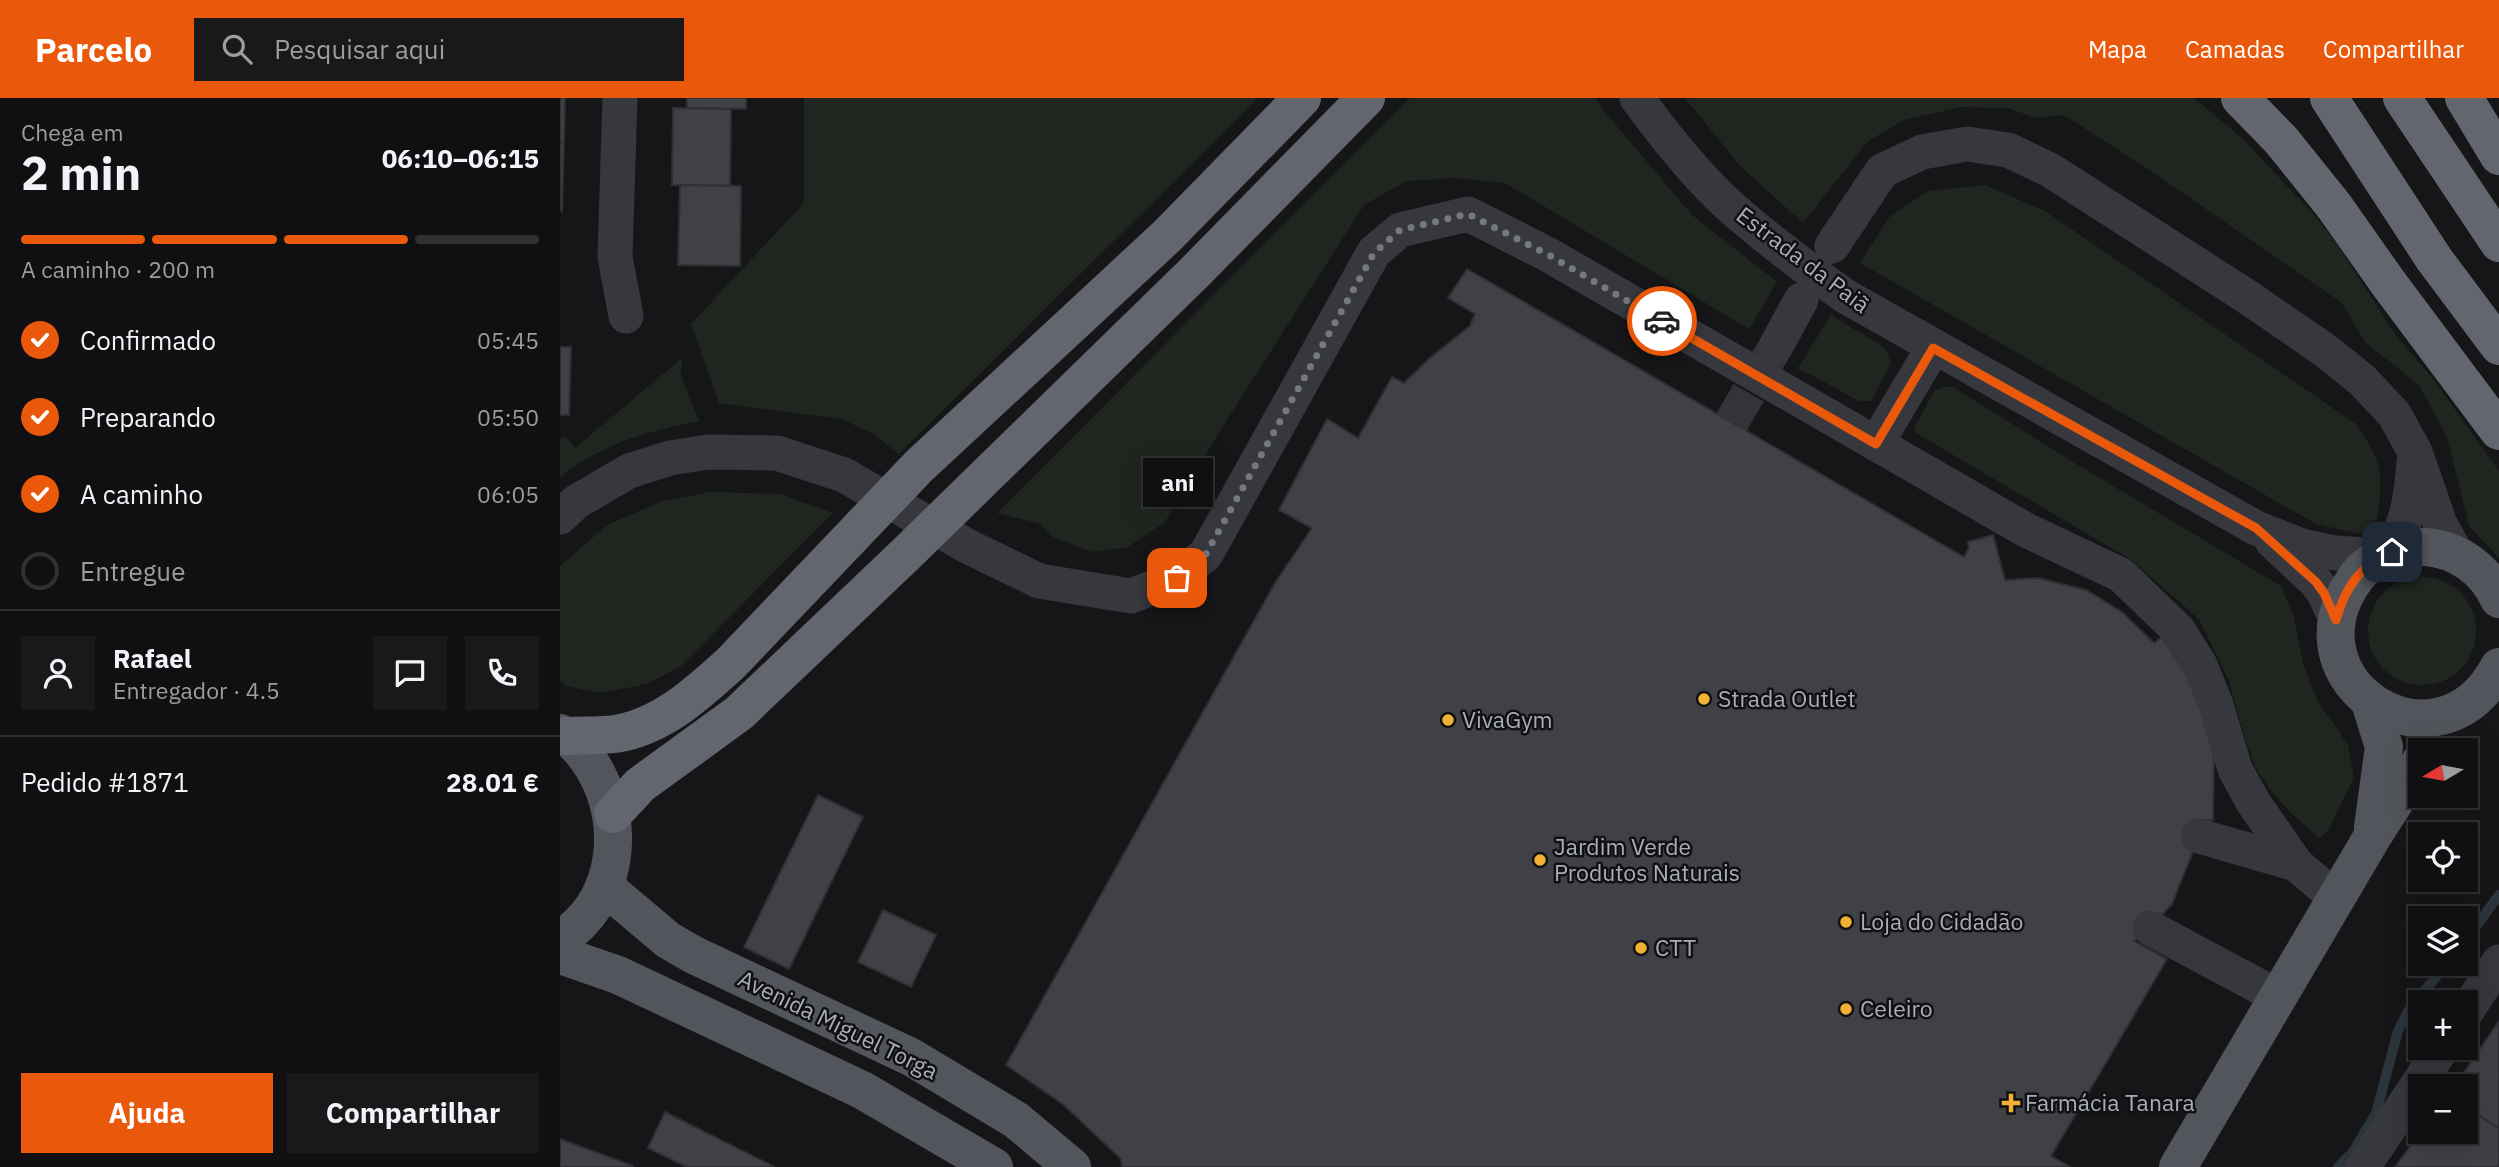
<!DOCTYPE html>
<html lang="pt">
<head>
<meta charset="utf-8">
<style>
	body { margin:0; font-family:"IBM Plex Sans",sans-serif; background:#19191b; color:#f1f3f6; height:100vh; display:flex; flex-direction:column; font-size:26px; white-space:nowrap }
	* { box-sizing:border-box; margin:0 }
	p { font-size:23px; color:#9c9d9f }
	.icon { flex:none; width:38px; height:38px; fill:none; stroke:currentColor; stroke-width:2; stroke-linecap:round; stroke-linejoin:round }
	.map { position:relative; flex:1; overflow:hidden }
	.drawer { display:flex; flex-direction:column; background:#101012; width:560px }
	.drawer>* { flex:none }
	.needle { width:46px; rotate:260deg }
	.controls { position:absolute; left:1848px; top:640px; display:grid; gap:14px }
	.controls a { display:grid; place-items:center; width:70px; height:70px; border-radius:0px; background:#101012; box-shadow:0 7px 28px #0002,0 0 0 2px #303032; font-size:35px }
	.pin { position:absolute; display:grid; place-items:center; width:60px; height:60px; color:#fff; margin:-30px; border-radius:14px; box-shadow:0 4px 10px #0006 }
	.courier { position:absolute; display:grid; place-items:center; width:70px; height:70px; margin:-35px; border:5px solid #ea580c; border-radius:50%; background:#fff; color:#222; box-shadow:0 2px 9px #0007 }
	.bubble { position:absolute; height:49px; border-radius:0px; background:#101012; box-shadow:0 7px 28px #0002,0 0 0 2px #303032; font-size:23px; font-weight:800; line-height:49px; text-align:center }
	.headline em { font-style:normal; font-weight:800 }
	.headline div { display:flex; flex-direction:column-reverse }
	.headline { display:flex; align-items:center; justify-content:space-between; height:119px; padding:0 21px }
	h1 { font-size:46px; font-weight:800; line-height:52px }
	.bar { display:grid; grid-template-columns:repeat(4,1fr); gap:10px 7px; align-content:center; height:84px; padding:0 21px }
	.bar i { height:9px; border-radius:5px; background:#303032 }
	.bar .selected { background:#ea580c }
	.bar p { grid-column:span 4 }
	.line { display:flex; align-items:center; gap:18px; padding:0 21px; border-top:2px solid #303032 }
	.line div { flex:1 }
	.round { display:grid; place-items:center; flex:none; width:74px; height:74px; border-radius:0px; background:#19191b }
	ol { padding:0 21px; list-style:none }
	li { display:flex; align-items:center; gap:21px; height:77px }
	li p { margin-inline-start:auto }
	li .icon { padding:7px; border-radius:50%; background:#ea580c; color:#fff; stroke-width:4 }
	li:last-child { color:#9c9d9f }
	li i { width:38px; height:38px; border:4px solid #303032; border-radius:50% }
	.button { display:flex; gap:14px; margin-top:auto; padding:14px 21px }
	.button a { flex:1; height:80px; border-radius:0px; background:#ea580c; color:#fff; font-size:28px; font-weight:800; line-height:80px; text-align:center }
	.button a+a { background:#19191b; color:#f1f3f6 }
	header { display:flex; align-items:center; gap:42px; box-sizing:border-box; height:98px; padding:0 35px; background:#ea580c; color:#fff }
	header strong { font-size:33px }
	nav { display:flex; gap:38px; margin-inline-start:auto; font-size:24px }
	.search { width:490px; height:63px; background:#19191b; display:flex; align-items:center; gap:18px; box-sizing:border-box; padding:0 24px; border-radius:0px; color:#9c9d9f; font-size:26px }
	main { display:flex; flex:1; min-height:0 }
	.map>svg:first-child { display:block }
	.green { fill:#1e261f }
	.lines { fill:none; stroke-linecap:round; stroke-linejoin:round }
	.stream { stroke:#2c353c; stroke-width:10 }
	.building { fill:#404145; stroke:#303034; stroke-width:2 }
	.minor-tunnel { stroke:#333438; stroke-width:35; stroke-dasharray:35 18; stroke-linecap:butt }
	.minor { stroke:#37383d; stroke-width:35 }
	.major { stroke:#53555c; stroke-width:38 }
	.highway { stroke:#63666e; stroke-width:38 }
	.done { stroke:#757880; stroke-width:7; stroke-dasharray:0 12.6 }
	.route { stroke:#ea580c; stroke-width:9 }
	.poi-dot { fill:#f2b134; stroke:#111113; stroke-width:2.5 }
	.labels { text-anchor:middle; stroke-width:5; stroke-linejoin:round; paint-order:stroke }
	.street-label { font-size:23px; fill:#a8adb8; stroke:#111113 }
	.poi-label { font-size:23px; fill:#a8adb8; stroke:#111113; text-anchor:start }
</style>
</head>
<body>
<header>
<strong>Parcelo</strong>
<div class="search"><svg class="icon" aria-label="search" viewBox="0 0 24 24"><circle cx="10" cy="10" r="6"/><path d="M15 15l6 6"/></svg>Pesquisar aqui</div>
<nav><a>Mapa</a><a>Camadas</a><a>Compartilhar</a></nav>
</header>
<main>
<section class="drawer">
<div class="headline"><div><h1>2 min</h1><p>Chega em</p></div><em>06:10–06:15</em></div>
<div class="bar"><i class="selected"></i><i class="selected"></i><i class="selected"></i><i></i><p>A caminho · 200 m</p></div>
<ol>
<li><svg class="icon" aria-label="check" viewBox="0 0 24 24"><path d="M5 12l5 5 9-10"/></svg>Confirmado<p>05:45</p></li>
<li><svg class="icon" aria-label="check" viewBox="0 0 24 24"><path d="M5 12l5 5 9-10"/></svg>Preparando<p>05:50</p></li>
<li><svg class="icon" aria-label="check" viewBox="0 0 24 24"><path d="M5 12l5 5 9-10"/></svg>A caminho<p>06:05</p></li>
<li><i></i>Entregue</li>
</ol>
<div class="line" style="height:126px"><a class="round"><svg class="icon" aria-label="person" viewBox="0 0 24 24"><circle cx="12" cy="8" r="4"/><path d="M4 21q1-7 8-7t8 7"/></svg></a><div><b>Rafael</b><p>Entregador · 4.5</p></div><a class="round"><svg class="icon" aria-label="chat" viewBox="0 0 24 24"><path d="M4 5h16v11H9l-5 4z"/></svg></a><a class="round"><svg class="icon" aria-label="phone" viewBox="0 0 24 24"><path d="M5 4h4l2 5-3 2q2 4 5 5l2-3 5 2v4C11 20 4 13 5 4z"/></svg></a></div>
<div class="line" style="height:91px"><div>Pedido #1871</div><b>28.01 €</b></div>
<div class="button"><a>Ajuda</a><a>Compartilhar</a></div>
</section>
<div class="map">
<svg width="1939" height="1069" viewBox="0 0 1939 1069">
	<rect width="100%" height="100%" fill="#161618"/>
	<g class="green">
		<polygon points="244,0 698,0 339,356 310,334 281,321 159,305 131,226 244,105"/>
		<polygon points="850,0 1036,0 1040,8 1132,117 1217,184 1189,231 945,85 895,80 847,83 804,107 658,336 605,424 568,449 532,454 491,438 481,426 437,415"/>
		<polygon points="1125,0 1634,0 1682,40 1752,114 1779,149 1835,236 1874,282 1939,373 1939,460 1909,428 1887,339 1859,287 1805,244 1782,205 1591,73 1504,17 1476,20 1448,10 1401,9 1344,22 1307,44 1243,125 1180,68"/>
		<path d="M 1425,87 L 1485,113 L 1796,326 C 1822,363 1824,377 1817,421 L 1799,436 L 1756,426 L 1300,165 L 1330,118 L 1368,93 Z"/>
		<polygon points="1271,217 1325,250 1331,265 1311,303 1299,303 1238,270"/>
		<path d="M 122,260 L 121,277 L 139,323 C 89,333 40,346 0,379 L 0,341 L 6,338 L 15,350 Z"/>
		<polygon points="1384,289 1393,289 1518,367 1721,488 1734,520 1743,566 1757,602 1788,647 1794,679 1768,733 1759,740 1731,715 1712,694 1695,669 1684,637 1669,583 1639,521 1570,461 1356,335 1354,330 1374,293"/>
		<polygon points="150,394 220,396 273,415 121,568 87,586 41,595 6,588 0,583 0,468 47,427 100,404"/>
		<circle cx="1862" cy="533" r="54"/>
	</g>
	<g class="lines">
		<g class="stream">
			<polyline points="1906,842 1939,797"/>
			<polyline points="1778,1069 1793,1054 1816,1015 1838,933 1850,910 1887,866"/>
		</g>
	</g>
	<g class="building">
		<polygon points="0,0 5,0 4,45 0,45"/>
		<polygon points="127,0 186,0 186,11 127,10"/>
		<polygon points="113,10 171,11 170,88 112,87"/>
		<polygon points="0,45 4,45 2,113 0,112"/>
		<polygon points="120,87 181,88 180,168 118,167"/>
		<polygon points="907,171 1404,459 1409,450 1408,444 1433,437 1445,482 1478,480 1526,492 1562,514 1594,545 1602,539 1631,582 1654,653 1653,722 1641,722 1639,738 1612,806 1590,830 1574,843 1607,861 1491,1058 1510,1069 562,1069 561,1061 504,1007 446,967 715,485 752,430 719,412 767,321 798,340 832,279 844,285 870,260 910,228 915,216 888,200"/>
		<polygon points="0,249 11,249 9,317 0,317"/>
		<polygon points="258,697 303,719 229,871 184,849"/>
		<polygon points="323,812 376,837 351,889 298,864"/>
		<polygon points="1939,923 1939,1031 1906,1008 1906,989 1894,989"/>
		<polygon points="1906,1008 1939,1031 1939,1069 1835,1069 1861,1034 1906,1034"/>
		<polygon points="105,1014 215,1069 127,1069 88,1050"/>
		<polygon points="0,1041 73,1068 73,1069 0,1069"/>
	</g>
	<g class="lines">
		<polyline class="minor-tunnel" points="1171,325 1213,253"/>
		<g class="minor">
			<polyline points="60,0 55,159 66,218"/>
			<path d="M 1077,0 C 1103,36 1131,71 1163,102 C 1201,137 1243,168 1285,198 L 1696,430 L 1742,448 L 1775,455 L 1822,458"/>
			<polyline points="1272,148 1322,73 1362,54 1407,46 1448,52 1490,72 1686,198 1766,253 1802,282 1834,316 1855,354 1880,426 1897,457"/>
			<polyline points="1215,250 1241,202"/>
			<polyline points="1316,346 1373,250"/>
			<polyline points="0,419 16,404 69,373 110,360 148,354 217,355 284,377 407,448 479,483 571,498 617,480 646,456 814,154 840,132 908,116 987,156 1466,432 1561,477 1618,532 1640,567 1656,607 1675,671 1693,704 1736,766 1776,800"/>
			<polyline points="1712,443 1756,484 1764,495 1776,521"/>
			<path d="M 1832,454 C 1848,420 1851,401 1854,364"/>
			<polyline points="1639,738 1736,766"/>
			<polyline points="1590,830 1717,898"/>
			<polyline points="1906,914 1939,864"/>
			<polyline points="1803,1069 1882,950"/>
		</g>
		<g class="major">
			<path d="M 1939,501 C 1926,472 1898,451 1865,449 C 1839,448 1810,459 1795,481 C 1721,584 1878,684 1939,569"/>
			<polyline points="1810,604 1824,649 1813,729"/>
			<path d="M 0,635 C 13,642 25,656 33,669 C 67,725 59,804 0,841"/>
			<polyline points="44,788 108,842 134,857 351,959 456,1022 512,1069"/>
			<polyline points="0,857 58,877 302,992 434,1069"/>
			<polyline points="1618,1069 1811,741 1860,664"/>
		</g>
		<g class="highway">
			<polyline points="1680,0 1721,42 1774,108 1829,186 1939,333"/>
			<polyline points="1769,0 1874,161 1939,248"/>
			<polyline points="1842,0 1939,145"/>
			<polyline points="1904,0 1939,58"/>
			<path d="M 5,638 C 21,637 39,638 55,636 C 101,629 137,596 171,565 L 359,368 L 607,138 L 742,0"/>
			<polyline points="53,716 80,687 179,615 345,457 635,174 806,0"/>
		</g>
	</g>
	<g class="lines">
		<polyline class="done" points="617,480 646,456 814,155 840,132 908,116 987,156 1102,223"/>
		<path class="route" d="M 1102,223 L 1316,346 L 1373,250 L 1696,430 L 1756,484 L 1764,495 L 1776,522 C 1786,488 1799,469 1832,454"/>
	</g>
	<g class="poi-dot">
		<circle cx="1144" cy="601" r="7"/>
		<circle cx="888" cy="622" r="7"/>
		<circle cx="980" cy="762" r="7"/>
		<circle cx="1286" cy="824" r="7"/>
		<circle cx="1081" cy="850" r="7"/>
		<circle cx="1286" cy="911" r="7"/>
		<path d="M1447.5 994.5h7v7h7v7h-7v7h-7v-7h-7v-7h7z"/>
	</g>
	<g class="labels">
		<g class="street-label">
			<text transform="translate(1243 162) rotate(37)" y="8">Estrada da Paiã</text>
			<text transform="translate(278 927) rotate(26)" y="8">Avenida Miguel Torga</text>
		</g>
		<g class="poi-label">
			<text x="1158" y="609">Strada Outlet</text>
			<text x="902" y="630">VivaGym</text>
			<text x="994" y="757">Jardim Verde<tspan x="994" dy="26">Produtos Naturais</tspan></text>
			<text x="1300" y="832">Loja do Cidadão</text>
			<text x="1095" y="858">CTT</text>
			<text x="1300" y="919">Celeiro</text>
			<text x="1465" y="1013">Farmácia Tanara</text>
		</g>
	</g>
</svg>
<div class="controls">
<a><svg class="needle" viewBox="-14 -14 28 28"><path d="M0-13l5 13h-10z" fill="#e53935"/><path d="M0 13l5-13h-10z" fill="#9c9d9f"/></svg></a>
<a><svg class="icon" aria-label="locate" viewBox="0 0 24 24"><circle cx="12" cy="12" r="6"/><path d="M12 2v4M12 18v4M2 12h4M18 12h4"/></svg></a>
<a><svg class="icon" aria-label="layers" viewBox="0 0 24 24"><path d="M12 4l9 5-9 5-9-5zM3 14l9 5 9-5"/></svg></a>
<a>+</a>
<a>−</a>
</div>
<div class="pin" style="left:617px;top:480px;background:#ea580c"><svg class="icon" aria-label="bag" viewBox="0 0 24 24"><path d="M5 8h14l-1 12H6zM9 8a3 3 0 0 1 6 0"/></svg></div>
<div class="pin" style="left:1832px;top:454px;background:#1f2937"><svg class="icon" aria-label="home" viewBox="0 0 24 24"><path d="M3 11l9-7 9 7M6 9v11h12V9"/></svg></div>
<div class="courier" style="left:1102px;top:223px"><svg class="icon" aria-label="car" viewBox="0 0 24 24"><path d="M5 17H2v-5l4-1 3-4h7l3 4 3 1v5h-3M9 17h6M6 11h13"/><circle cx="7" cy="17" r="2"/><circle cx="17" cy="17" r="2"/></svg></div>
<div class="bubble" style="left:583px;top:360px;width:70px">ani</div>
</div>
</main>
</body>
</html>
